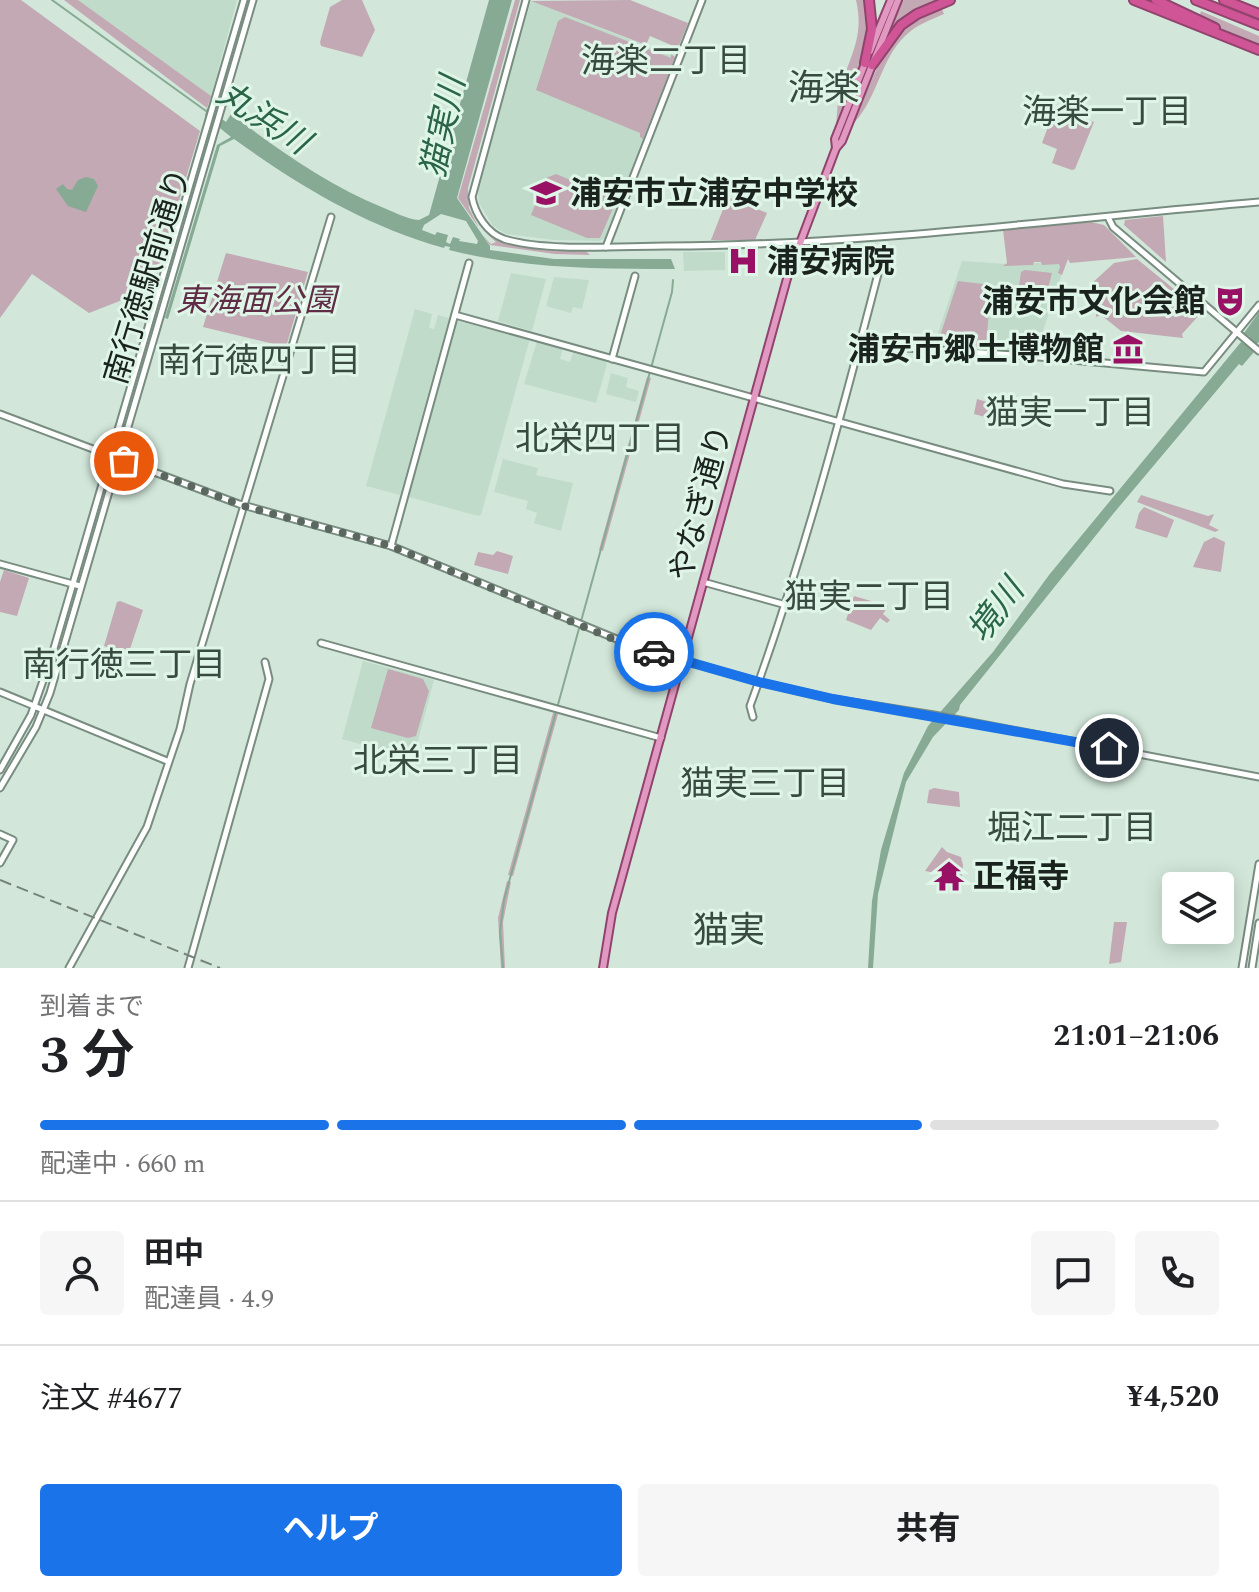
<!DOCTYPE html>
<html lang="ja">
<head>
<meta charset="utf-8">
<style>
	body { margin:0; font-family:Spectral,"Noto Sans JP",serif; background:#f6f6f6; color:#202124; height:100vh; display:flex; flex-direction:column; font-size:30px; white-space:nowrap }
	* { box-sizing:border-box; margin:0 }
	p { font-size:26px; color:#757577 }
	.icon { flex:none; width:44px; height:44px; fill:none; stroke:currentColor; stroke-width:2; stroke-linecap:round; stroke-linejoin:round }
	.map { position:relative; height:968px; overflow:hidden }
	.sheet { display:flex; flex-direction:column; background:#fff; flex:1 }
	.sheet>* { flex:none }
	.tools { position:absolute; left:1162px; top:872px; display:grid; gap:16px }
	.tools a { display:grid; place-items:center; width:72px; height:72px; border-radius:8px; background:#fff; box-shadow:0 4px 20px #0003; font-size:40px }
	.pin { position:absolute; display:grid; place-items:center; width:68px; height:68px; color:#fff; margin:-34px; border:4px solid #fff; border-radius:50%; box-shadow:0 2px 8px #0007 }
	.courier { position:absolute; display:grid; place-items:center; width:80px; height:80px; margin:-40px; border:6px solid #1a73e8; border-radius:50%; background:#fff; color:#222; box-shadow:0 2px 10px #0007 }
	.overview em { font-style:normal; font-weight:700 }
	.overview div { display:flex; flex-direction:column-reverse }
	.overview { display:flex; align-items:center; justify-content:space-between; height:136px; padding:0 40px }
	h1 { font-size:52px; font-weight:700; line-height:60px }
	.bar { display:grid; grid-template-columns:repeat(4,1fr); gap:12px 8px; align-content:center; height:96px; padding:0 40px }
	.bar i { height:10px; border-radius:6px; background:#e0e0e0 }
	.bar .current { background:#1a73e8 }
	.bar p { grid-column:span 4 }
	.line { display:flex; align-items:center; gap:20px; padding:0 40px; border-top:2px solid #e0e0e0 }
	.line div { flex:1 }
	.round { display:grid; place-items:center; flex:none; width:84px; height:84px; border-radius:8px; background:#f6f6f6 }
	.primary-button { display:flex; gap:16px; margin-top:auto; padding:16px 40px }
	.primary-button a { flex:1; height:92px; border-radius:8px; background:#1a73e8; color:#fff; font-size:32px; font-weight:700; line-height:92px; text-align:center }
	.primary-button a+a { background:#f6f6f6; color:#202124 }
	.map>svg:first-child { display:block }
	.built { fill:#c0dbca }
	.green { fill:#c2a9b4 }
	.water { fill:#86aa94; fill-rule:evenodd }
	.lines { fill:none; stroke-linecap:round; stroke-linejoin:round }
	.stream { stroke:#86aa94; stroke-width:2 }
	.minor-casing { stroke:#798c80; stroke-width:9 }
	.major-casing { stroke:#90446d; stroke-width:10 }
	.highway-casing { stroke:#90446d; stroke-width:12 }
	.minor { stroke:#fff; stroke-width:5 }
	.major { stroke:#e299c1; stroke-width:6 }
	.highway { stroke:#cf5597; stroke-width:8 }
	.rail { stroke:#75837a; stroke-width:2; stroke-dasharray:12 6; stroke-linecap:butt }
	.done { stroke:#5b6860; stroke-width:8; stroke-dasharray:0 14.4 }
	.route { stroke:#1a73e8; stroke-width:10 }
	.labels { text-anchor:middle; stroke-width:6; stroke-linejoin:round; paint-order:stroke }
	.poi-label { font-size:32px; font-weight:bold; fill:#1b231e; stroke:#dff5e7; text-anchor:start }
	.street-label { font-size:32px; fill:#1b231e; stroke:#dff5e7 }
	.park-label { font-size:32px; font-style:italic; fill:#602d47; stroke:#dff5e7 }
	.neighbourhood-label { font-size:34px; fill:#394b40; stroke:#dff5e7 }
	.water-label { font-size:34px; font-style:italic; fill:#296546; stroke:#dff5e7 }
	.quarter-label { font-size:36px; fill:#394b40; stroke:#dff5e7 }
</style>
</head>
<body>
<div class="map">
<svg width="1259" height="968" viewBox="0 0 1259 968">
	<rect width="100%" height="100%" fill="#d2e7da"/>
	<g class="built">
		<polygon points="78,0 237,0 211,96"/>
		<polygon points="531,1 675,57 604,239 600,241 554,240 506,234 493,226 479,203 478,190"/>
		<polygon points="683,252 725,252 725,270 684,271"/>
		<polygon points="962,261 1007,264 1066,262 1036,352 934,345"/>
		<polygon points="511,273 546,279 532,331 498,321"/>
		<polygon points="554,277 589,280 582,309 573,307 571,313 546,306"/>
		<polygon points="415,309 432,314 429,328 434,329 438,315 449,318 400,495 366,486"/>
		<polygon points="459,321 528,339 529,342 481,515 478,516 409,497 456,322"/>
		<polygon points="537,341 563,349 560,359 570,362 573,353 605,361 607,364 596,403 524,384"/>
		<polygon points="611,373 628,378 626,387 639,391 636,402 606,394"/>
		<polygon points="503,459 538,468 536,475 573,483 561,531 534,523 537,513 526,509 528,501 494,492"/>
		<polygon points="363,661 434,680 415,752 405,750 403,756 342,739"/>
	</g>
	<g class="green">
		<polygon points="0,0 21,0 200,131 153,288 89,313 32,274 0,318"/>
		<polygon points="64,0 78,0 211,96 207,108"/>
		<polygon points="342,0 362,0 375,30 362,57 321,46 320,42 330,7"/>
		<polygon points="515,0 520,0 468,188 469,208 479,228 458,198"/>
		<polygon points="630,0 688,23 678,48 650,36 646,45 531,1"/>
		<path d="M 856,0 L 867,0 C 876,38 850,93 836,129 C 837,117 837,103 840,91 C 849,56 865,38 856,0 Z"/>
		<polygon points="901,0 937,0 939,3 887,37"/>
		<path d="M 941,7 L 944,14 C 930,20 916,25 905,36 C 881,59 878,96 855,122 L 853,121 L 884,53 L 905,24 Z"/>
		<polygon points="1201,11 1259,36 1259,47 1199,18"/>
		<polygon points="565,17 671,58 671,54 675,57 643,139 640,137 640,133 536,90 558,21"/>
		<polygon points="1055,108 1094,122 1075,169 1072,170 1052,163 1057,149 1042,143"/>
		<polygon points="556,174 617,199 600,238 587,238 531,215 546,178"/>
		<polygon points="730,198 767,213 755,240 711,240 727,199"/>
		<polygon points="1163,216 1166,262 1124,225 1125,220"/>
		<polygon points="1091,222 1104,225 1136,257 1070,263 1068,259 1062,275 1058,273 1060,267 1059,264 1042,265 1041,262 1034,262 1033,265 1003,266 1007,263 1003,230"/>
		<polygon points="485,232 494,239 506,244 586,251 590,255 555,254 490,245 482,235 491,244 496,242"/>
		<polygon points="226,253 308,272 286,347 203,327"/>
		<polygon points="1137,259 1202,312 1182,334 1183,338 1121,331 1101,315 1096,317 1098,287 1090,285 1114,263"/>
		<polygon points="1025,270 1052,273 1044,303 1017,300 1021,272"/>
		<polygon points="958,281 991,285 986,348 937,345"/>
		<polygon points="647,377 651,378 603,551 599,550"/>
		<polygon points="977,399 1010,409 1008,416 994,413 992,419 974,414"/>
		<polygon points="1141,495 1208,516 1214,514 1209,525 1219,530 1215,532 1137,502"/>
		<polygon points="1144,507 1174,520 1167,538 1135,528 1139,513"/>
		<polygon points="1214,537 1225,542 1221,572 1193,567 1204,542"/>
		<polygon points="497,551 513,556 508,574 474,565 478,552 493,555"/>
		<polygon points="4,570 29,578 17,616 0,612 0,582"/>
		<polygon points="854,596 888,606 883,614 890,620 887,623 880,618 871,630 846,620"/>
		<polygon points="120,601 143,610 128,655 104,646 117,602"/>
		<polygon points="388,669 423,679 429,691 416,736 408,738 371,728"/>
		<polygon points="553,713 558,714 513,876 508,875"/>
		<polygon points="934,788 959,792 960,807 927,803 929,790"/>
		<polygon points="942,847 947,852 961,857 963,865 960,893 951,892 956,882 956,873 942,870 936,873 925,871"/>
		<polygon points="507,881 511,882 503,922 505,968 501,968 498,918"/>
		<polygon points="1114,922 1127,922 1121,962 1109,964"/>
	</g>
	<g class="water">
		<path d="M 489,0 L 512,0 L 457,198 L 490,246 L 490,250 L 554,259 L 671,259 L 675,269 C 598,269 525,269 449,250 L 450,247 L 445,246 L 444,248 C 366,226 299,186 234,139 L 220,146 L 168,319 L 165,318 L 217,145 L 231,137 L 205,116 L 207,108 L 226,122 L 231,114 C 280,151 328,185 384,208 C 396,213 407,219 419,220 L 429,215 ZM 441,214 L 466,221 L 478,241 L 477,244 L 459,241 L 460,239 L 453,237 L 450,244 L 446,242 L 448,235 L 437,232 L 435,235 L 422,230 L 424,225 Z"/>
		<polygon points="86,177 94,179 98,186 86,212 68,206 56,189 63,184 67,189 72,190 78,180"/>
		<polygon points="1259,312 1259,342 1251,349 1254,352 1242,366 1239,364 1113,514 960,705 959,710 933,737 906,782 878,894 873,968 868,968 872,901 881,850 904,773 928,726 993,652 1049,575 1241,342 1244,344 1250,337 1244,333"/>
	</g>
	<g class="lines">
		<g class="stream">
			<polyline points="52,0 206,111"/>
			<polyline points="503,968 500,932 504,900 672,292 673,280"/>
		</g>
		<g class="minor-casing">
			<g id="minor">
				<path d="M 526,0 L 472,197 C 475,214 487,233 504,239 C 546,252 621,246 667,246 C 865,245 1062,219 1259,202"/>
				<polyline points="1108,217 1113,227 1259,351"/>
				<polyline points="606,247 702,0"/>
				<polyline points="455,315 1063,484 1110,491"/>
				<polyline points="860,345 1028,356 1204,372 1259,305"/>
				<polyline points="612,359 635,276"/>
				<polyline points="0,414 239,504 391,546 636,647 759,682 833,699 934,715 1259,777"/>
				<polyline points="391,546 469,263"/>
				<polyline points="0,564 80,586"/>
				<polyline points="703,582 786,605"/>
				<polyline points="321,643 661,738"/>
				<polyline points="0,692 167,761"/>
				<path d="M 753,717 L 750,706 C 802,563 841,417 879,270"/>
				<polyline points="0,770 31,715 52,655 244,0"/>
				<polyline points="0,788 36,727 50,693 253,0"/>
				<polyline points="0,834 13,840 0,863"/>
				<polyline points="69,968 147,827 180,729 190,684 331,217"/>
				<polyline points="188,968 269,679 265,662"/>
				<polyline points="1242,968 1259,864"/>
				<polyline points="1252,968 1259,923"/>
			</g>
		</g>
		<g class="major-casing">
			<g id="major">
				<polyline points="870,51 891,0"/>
				<polyline points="836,148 835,139 866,61"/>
				<polyline points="603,968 612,913 788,275 836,148 842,141 898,0"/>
			</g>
		</g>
		<g class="highway-casing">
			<g id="highway">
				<polyline points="1134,0 1259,50"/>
				<polyline points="1156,0 1215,28"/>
				<polyline points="1196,0 1259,25"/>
				<polyline points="1224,0 1259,14"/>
				<polyline points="865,63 872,29 869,0"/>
				<polyline points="872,65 901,25 917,14 950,0"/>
			</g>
		</g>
		<use href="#minor" class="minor"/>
		<use href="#major" class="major"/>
		<use href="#highway" class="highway"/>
		<polyline class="rail" points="0,880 220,968"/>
	</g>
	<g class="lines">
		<polyline class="done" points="124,461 244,506 391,546 618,641 654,652"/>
		<polyline class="route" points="654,652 759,682 833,699 1109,748"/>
	</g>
	<defs>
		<g id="school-bare" transform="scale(2.4)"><path d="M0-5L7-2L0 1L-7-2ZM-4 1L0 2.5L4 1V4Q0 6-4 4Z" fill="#981165" stroke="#dff5e7" stroke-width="2.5" paint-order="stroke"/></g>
		<g id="hospital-bare" transform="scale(2.4)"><path d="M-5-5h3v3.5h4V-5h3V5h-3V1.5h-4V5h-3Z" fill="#981165" stroke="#dff5e7" stroke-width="2.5" paint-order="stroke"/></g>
		<g id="theatre-bare" transform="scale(2.4)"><path d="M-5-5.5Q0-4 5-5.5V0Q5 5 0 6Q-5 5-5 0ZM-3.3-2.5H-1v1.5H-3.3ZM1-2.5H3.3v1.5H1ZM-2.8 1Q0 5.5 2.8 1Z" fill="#981165" stroke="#dff5e7" stroke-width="2.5" paint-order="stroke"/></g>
		<g id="museum-bare" transform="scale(2.4)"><path d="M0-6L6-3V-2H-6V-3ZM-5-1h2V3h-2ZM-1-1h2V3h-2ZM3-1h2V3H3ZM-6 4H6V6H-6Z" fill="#981165" stroke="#dff5e7" stroke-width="2.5" paint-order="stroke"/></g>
		<g id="temple-bare" transform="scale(2.4)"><path d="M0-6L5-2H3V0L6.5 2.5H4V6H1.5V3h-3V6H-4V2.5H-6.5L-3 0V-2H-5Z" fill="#981165" stroke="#dff5e7" stroke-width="2.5" paint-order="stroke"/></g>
	</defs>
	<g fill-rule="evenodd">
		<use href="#school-bare" x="546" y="193"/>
		<use href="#hospital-bare" x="743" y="261"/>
		<use href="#theatre-bare" x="1230" y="301"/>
		<use href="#museum-bare" x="1128" y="349"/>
		<use href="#temple-bare" x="949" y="876"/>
	</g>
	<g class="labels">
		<g class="poi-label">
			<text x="570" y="204">浦安市立浦安中学校</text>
			<text x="767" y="272">浦安病院</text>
			<text x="1206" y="312" text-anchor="end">浦安市文化会館</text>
			<text x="1104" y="360" text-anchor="end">浦安市郷土博物館</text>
			<text x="973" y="887">正福寺</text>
		</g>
		<g class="street-label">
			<text transform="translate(147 276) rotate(-73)" y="11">南行徳駅前通り</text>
			<text transform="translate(700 503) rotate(-75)" y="11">やなぎ通り</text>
		</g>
		<g class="park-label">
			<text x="256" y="311">東海面公園</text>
		</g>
		<g class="neighbourhood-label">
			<text x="666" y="72">海楽二丁目</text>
			<text x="1107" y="123">海楽一丁目</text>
			<text x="259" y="372">南行徳四丁目</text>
			<text x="1070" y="424">猫実一丁目</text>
			<text x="600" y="450">北栄四丁目</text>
			<text x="869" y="608">猫実二丁目</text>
			<text x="124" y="676">南行徳三丁目</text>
			<text x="438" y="772">北栄三丁目</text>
			<text x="765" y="795">猫実三丁目</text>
			<text x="1072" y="839">堀江二丁目</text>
		</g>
		<g class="water-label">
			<text transform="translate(264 117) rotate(33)" y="12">丸浜川</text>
			<text transform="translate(442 127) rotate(-78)" y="12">猫実川</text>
			<text transform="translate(995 610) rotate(-53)" y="12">境川</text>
		</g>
		<g class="quarter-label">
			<text x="824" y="100">海楽</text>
			<text x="729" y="942">猫実</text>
		</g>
	</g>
</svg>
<div class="tools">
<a><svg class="icon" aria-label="layers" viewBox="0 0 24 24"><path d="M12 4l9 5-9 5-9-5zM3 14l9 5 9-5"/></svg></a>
</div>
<div class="pin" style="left:124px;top:461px;background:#ea580c"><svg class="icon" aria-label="bag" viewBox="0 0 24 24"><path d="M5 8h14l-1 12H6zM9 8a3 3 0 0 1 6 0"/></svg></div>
<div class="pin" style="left:1109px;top:748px;background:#1f2937"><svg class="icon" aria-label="home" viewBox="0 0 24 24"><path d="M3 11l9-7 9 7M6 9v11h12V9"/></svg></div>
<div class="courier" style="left:654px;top:652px"><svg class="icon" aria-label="car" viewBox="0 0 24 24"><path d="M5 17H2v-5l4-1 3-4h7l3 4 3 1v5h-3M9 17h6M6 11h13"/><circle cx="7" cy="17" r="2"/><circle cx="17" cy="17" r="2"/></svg></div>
</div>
<section class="sheet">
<div class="overview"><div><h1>3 分</h1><p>到着まで</p></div><em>21:01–21:06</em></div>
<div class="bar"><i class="current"></i><i class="current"></i><i class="current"></i><i></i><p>配達中 · 660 m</p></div>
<div class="line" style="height:144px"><a class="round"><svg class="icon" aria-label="person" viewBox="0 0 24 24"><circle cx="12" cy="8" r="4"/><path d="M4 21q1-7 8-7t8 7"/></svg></a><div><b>田中</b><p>配達員 · 4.9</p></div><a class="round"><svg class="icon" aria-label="chat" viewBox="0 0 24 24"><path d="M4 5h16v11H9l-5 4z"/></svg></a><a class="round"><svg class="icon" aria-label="phone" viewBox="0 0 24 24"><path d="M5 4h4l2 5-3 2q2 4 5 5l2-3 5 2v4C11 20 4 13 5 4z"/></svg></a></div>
<div class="line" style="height:104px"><div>注文 #4677</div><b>¥4,520</b></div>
<div class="primary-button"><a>ヘルプ</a><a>共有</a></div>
</section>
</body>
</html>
